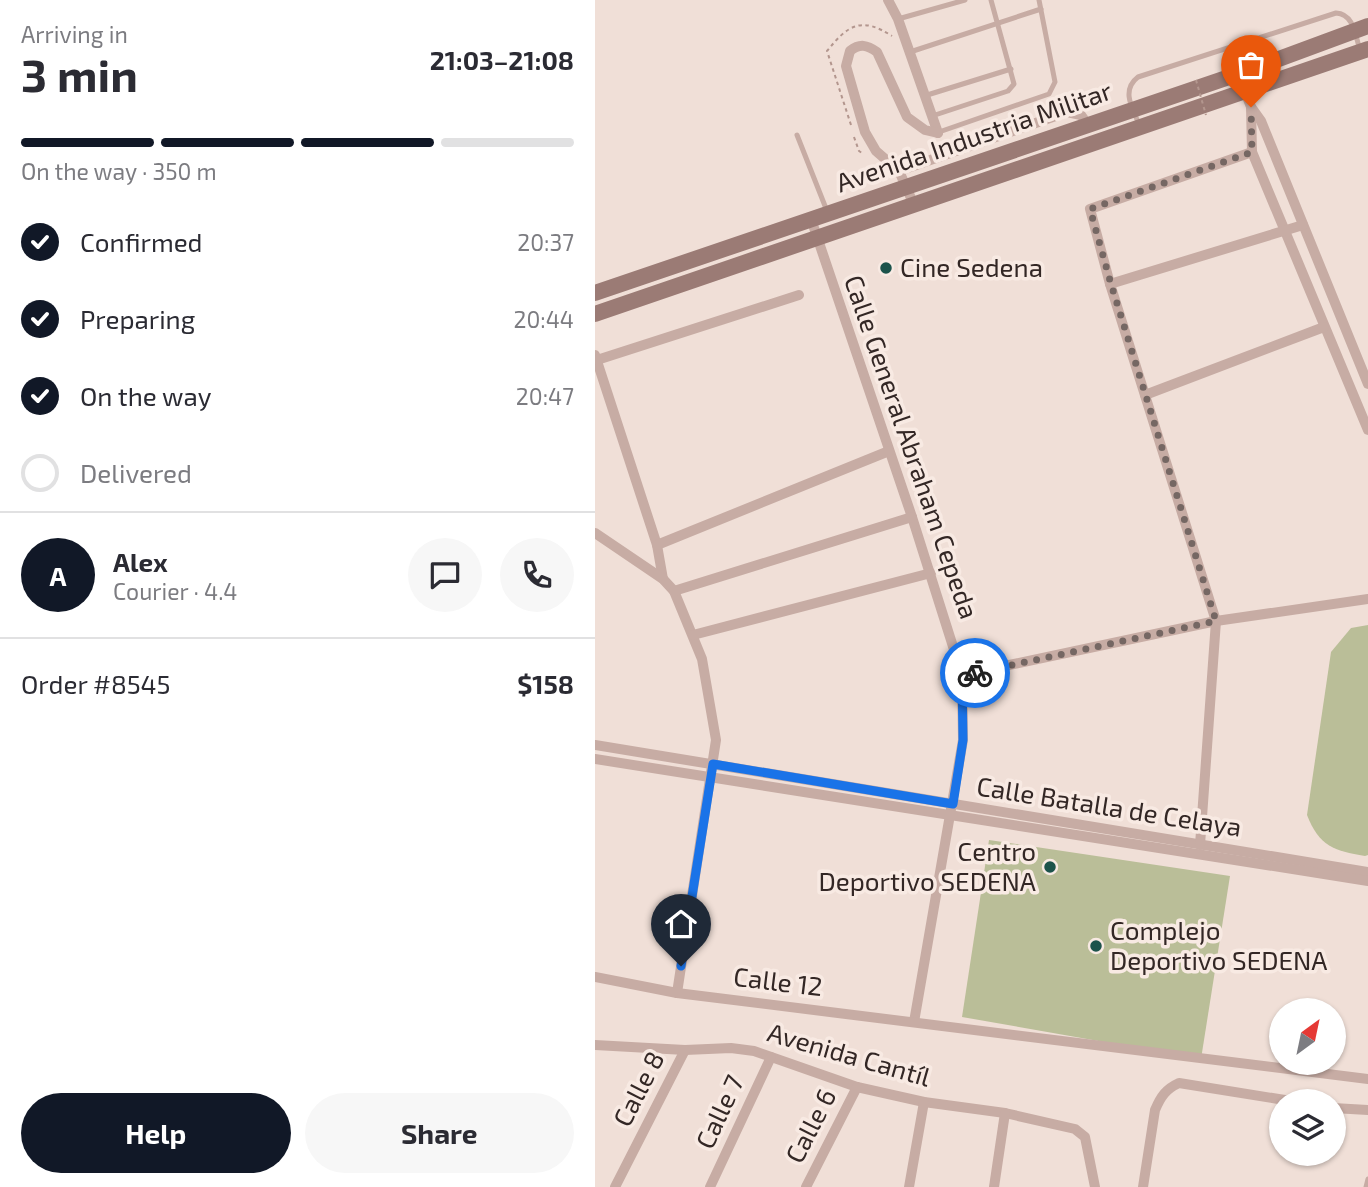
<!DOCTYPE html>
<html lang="en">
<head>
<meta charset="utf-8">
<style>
	body { margin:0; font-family:"Exo 2",sans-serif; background:#f7f7f7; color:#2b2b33; height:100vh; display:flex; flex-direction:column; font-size:26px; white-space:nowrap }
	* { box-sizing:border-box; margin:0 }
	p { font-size:23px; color:#7c7c81 }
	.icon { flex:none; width:38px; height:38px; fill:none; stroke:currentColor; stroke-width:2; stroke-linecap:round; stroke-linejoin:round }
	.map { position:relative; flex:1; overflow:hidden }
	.drawer { display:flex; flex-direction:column; background:#fff; width:595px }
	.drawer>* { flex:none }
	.needle { width:46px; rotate:33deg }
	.controls { position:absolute; left:674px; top:998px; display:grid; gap:14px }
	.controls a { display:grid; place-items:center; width:77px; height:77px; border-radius:50%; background:#fff; box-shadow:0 2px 5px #0004; font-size:35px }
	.pin { position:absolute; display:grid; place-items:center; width:60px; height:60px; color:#fff; margin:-72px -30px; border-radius:50% 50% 50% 0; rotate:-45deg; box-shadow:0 0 7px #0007 }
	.pin .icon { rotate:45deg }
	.courier { position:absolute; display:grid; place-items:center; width:70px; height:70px; margin:-35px; border:5px solid #1a73e8; border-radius:50%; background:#fff; color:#222; box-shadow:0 2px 9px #0007 }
	.headline em { font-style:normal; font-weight:700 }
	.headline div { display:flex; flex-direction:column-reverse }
	.headline { display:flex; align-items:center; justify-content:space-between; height:119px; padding:0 21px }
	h1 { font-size:46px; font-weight:700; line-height:52px }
	.bar { display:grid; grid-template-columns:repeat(4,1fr); gap:10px 7px; align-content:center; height:84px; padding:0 21px }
	.bar i { height:9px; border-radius:5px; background:#e1e1e2 }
	.bar .selected { background:#111827 }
	.bar p { grid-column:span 4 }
	.line { display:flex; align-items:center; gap:18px; padding:0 21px; border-top:2px solid #e1e1e2 }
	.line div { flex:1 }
	.round { display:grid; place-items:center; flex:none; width:74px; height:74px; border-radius:37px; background:#f7f7f7 }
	ol { padding:0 21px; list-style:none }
	li { display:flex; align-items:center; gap:21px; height:77px }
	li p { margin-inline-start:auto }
	li .icon { padding:7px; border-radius:50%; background:#111827; color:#fff; stroke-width:4 }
	li:last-child { color:#7c7c81 }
	li i { width:38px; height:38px; border:4px solid #e1e1e2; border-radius:50% }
	.button { display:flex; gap:14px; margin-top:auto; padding:14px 21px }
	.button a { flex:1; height:80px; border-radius:42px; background:#111827; color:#fff; font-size:28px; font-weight:700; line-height:80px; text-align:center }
	.button a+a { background:#f7f7f7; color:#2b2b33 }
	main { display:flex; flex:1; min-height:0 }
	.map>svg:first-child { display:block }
	.green { fill:#babe98 }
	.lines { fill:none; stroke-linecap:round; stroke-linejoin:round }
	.path { stroke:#b3968e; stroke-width:2; stroke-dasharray:3.5 3.5; stroke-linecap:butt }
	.lane { stroke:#c7aca4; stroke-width:5 }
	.street { stroke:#c7aca4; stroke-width:10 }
	.secondary { stroke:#9b7b75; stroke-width:16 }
	.path-bridge { stroke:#b3968e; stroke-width:2; stroke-dasharray:3.5 3.5; stroke-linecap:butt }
	.done { stroke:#756763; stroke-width:7; stroke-dasharray:0 12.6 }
	.route { stroke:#1a73e8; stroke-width:9 }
	.poi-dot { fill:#1c534b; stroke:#f8eae3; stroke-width:2.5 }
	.labels { text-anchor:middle; stroke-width:7; stroke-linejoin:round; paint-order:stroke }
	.street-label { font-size:26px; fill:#332725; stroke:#f8eae3 }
	.poi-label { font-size:26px; fill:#332725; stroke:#f8eae3; text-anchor:start }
</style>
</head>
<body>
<main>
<section class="drawer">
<div class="headline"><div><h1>3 min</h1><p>Arriving in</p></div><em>21:03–21:08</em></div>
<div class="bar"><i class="selected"></i><i class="selected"></i><i class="selected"></i><i></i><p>On the way · 350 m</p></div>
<ol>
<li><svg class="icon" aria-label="check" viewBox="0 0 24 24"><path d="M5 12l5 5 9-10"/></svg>Confirmed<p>20:37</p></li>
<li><svg class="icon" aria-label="check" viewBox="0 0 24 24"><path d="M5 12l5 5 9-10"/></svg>Preparing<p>20:44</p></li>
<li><svg class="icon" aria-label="check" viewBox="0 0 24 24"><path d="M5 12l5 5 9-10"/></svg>On the way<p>20:47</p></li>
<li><i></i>Delivered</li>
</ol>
<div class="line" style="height:126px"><b class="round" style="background:#111827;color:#fff">A</b><div><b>Alex</b><p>Courier · 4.4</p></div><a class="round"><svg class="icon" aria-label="chat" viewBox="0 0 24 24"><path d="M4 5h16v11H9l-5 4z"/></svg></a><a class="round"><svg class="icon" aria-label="phone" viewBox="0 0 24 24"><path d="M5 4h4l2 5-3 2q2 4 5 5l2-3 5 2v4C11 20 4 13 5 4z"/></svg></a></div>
<div class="line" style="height:91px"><div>Order #8545</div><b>$158</b></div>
<div class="button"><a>Help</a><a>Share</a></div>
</section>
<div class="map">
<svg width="773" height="1187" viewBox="0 0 773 1187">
	<rect width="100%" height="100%" fill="#f0dfd7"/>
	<g class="green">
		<path d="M 773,625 L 773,855 L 770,856 C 739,851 724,846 712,815 L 736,652 L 756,628 Z"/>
		<polygon points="394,840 635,876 606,1059 367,1017"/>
	</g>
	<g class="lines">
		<g class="path">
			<path d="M 256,125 L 232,51 C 253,25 266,16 297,36"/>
			<polyline points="259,137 264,151 267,153"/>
		</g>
		<g class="lane">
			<polyline points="303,19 370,0"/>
			<polyline points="315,52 446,9"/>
			<polyline points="329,96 416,69"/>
			<polyline points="337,116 413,91 419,84 396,0"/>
			<path d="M 544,124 C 537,108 526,90 543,77 L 741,13 C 759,14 760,35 765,50"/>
			<polyline points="344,132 454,94 460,82 444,0"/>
			<polyline points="202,135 232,211"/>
			<polyline points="771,1187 773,1179"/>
		</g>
		<g class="street">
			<polyline points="293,0 303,19 343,133"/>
			<polyline points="643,74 656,107 666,121 773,384"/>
			<polyline points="656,107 657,152 773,430"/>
			<polyline points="304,171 472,112 486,115 493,125"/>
			<path d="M 319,205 L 304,171 L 281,151 L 270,132 L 251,66 L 255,51 C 265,43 272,45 282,52 L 312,117 L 330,130 L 343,133"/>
			<polyline points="216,219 317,517 367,675 368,740 319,1022"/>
			<polyline points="515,284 708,225"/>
			<polyline points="0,355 62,545 68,579"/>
			<polyline points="2,360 204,295"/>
			<polyline points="550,395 729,327"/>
			<polyline points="0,533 68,579 79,591 107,659 121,740 82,993"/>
			<polyline points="62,545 294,451"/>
			<polyline points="79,591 317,517"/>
			<polyline points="98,635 336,573"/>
			<polyline points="367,675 621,621 773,599"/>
			<polyline points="0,745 773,872"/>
			<polyline points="0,759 773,881"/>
			<polyline points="605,845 621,621 515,284 495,209 657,152"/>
			<polyline points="0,977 82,993 773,1079"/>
			<polyline points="0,1045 90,1050 136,1048 159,1051 262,1087 329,1102 410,1113 480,1129 490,1137 500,1187"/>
			<polyline points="738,1108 773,1110"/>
			<polyline points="20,1187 90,1050"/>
			<polyline points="115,1187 176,1057"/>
			<polyline points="211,1187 262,1087"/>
			<polyline points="314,1187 329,1102"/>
			<polyline points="399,1187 410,1113"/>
			<path d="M 548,1187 L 560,1110 C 566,1096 571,1089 584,1083 L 696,1101"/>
		</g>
		<g class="secondary">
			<polyline points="0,293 643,74 773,26"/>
			<polyline points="0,314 773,49"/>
		</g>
		<polyline class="path-bridge" points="601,80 611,115"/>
	</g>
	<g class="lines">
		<polyline class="done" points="380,673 621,621 516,284 495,209 657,152 656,107"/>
		<polyline class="route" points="86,966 118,764 358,804 368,740 367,675 380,673"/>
	</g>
	<g class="poi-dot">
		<circle cx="291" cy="268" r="7"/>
		<circle cx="455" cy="867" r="7"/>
		<circle cx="501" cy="946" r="7"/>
	</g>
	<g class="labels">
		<g class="street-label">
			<text transform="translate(379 137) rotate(-19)" y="9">Avenida Industria Militar</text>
			<text transform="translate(316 447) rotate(71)" y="9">Calle General Abraham Cepeda</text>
			<text transform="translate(514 807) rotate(9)" y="9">Calle Batalla de Celaya</text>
			<text transform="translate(183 982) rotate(7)" y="9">Calle 12</text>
			<text transform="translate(254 1055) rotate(16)" y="9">Avenida Cantíl</text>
			<text transform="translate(44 1089) rotate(-63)" y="9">Calle 8</text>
			<text transform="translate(125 1112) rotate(-65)" y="9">Calle 7</text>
			<text transform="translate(216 1126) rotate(-63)" y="9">Calle 6</text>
		</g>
		<g class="poi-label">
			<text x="305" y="277">Cine Sedena</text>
			<text x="441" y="861" text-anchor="end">Centro<tspan x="441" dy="30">Deportivo SEDENA</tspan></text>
			<text x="515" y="940">Complejo<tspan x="515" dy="30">Deportivo SEDENA</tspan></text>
		</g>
	</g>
</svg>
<div class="controls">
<a><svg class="needle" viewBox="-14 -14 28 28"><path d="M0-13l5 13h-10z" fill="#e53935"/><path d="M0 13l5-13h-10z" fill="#7c7c81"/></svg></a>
<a><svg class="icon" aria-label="layers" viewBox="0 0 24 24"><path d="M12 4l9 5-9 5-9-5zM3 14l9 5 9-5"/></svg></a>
</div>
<div class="pin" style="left:656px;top:107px;background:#ea580c"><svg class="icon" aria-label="bag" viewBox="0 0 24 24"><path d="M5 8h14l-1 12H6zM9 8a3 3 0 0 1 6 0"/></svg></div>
<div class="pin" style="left:86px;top:966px;background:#1f2937"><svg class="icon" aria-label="home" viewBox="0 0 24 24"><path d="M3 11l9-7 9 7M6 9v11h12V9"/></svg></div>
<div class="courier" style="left:380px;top:673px"><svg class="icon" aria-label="bike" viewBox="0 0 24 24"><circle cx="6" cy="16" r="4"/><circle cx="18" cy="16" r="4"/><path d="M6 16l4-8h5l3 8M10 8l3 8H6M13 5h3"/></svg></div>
</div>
</main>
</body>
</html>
